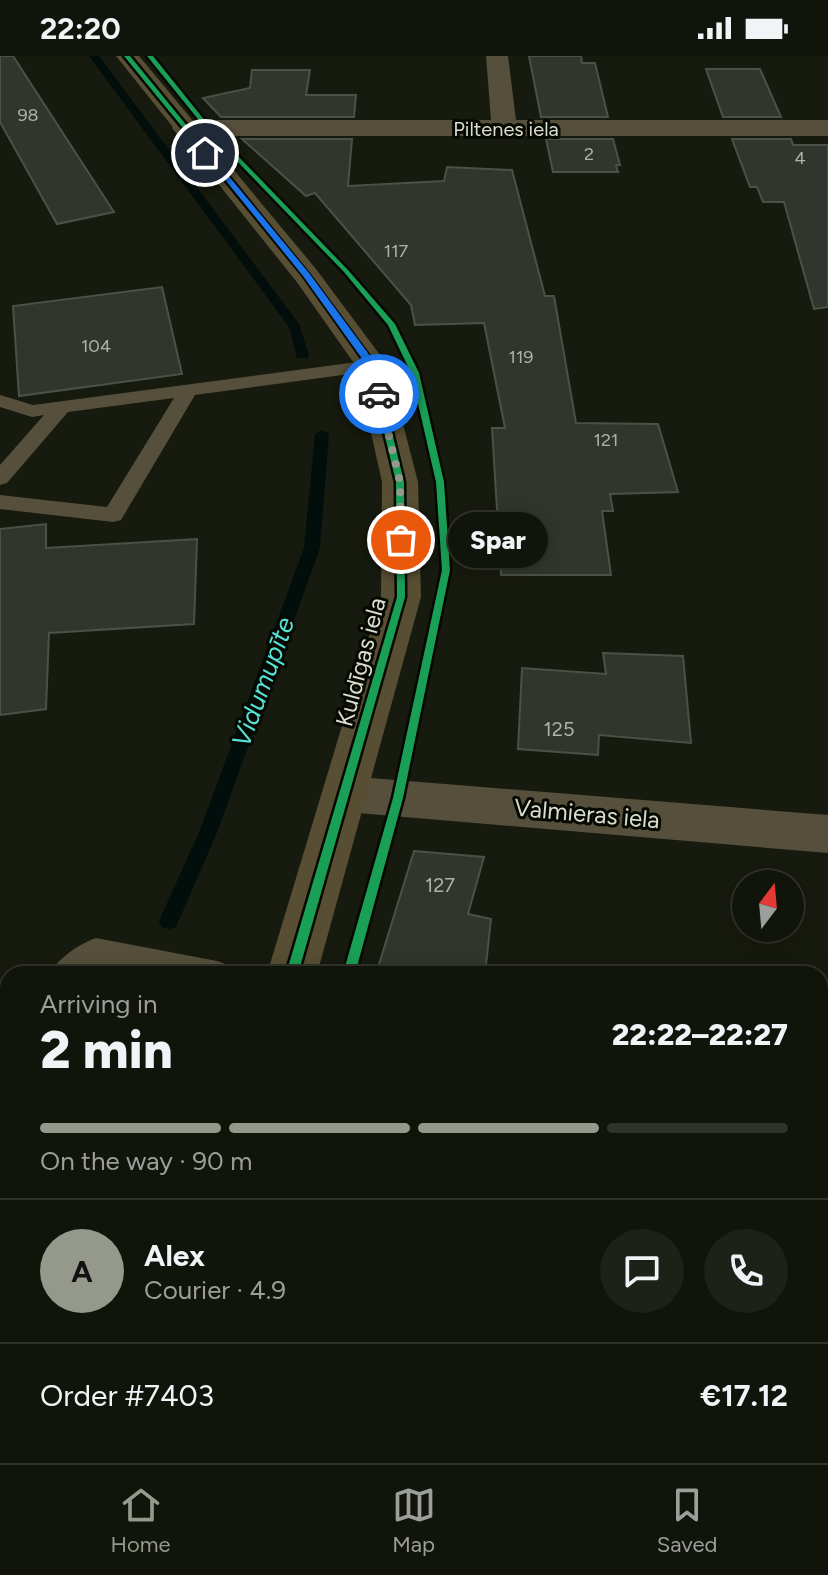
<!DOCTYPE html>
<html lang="en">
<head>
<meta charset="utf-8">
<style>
	body { margin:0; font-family:Figtree,sans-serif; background:#1e2118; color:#f1f3f6; height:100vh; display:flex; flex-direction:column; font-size:30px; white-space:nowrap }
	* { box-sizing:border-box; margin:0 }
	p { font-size:26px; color:#9c9e9c }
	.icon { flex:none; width:44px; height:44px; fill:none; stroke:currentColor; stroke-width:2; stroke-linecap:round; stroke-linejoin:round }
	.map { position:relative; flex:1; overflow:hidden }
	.details { position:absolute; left:0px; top:910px; width:828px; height:498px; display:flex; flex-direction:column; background:#11140a; border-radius:24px 24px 0 0; box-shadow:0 4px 20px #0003,0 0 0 2px #30332b }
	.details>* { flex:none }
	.needle { width:52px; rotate:16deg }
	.tools { position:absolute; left:732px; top:814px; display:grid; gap:16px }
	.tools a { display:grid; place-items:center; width:72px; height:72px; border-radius:50%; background:#11140a; box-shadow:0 4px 20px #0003,0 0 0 2px #30332b; font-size:40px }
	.pin { position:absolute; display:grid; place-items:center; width:68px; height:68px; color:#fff; margin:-34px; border:4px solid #fff; border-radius:50%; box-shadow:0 2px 8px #0007 }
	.courier { position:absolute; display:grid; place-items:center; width:80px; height:80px; margin:-40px; border:6px solid #1a73e8; border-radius:50%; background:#fff; color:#222; box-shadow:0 2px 10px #0007 }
	.bubble { position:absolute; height:56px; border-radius:28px; background:#11140a; box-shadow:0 4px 20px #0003,0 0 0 2px #30332b; font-size:26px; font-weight:800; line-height:56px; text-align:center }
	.summary em { font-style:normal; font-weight:800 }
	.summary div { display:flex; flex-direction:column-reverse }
	.summary { display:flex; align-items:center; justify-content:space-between; height:136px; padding:0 40px }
	h1 { font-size:52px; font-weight:800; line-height:60px }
	.bar { display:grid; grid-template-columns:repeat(4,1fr); gap:12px 8px; align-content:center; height:96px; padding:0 40px }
	.bar i { height:10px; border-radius:6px; background:#30332b }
	.bar .active { background:#95998b }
	.bar p { grid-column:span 4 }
	.line { display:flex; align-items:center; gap:20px; padding:0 40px; border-top:2px solid #30332b }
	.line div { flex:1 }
	.round { display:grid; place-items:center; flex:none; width:84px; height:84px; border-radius:42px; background:#1e2118 }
	.status { display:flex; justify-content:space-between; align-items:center; height:56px; padding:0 40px; background:#11140a; direction:ltr }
	.status svg { height:22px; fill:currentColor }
	.menu { display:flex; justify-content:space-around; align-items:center; height:112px; border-top:2px solid #30332b; background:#11140a; font-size:22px; color:#9c9e9c }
	.menu a { display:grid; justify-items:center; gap:4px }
	.menu .active { color:#95998b }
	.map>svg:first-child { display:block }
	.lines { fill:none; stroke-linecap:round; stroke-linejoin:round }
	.stream { fill:#020e0b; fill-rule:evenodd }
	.building { fill:#30362d; stroke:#4b5148; stroke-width:2 }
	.lane { fill:#554f3c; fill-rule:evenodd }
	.street { fill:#554f3c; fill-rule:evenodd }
	.secondary { fill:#574e33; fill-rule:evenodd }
	.cycleway-casing { stroke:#060802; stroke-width:5 }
	.cycleway { fill:#1a9f57; fill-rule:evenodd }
	.route { fill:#1a73e8 }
	.done { stroke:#95998b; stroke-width:8; stroke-dasharray:0 14.4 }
	.labels { text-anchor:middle; stroke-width:6; stroke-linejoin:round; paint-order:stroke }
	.far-number-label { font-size:18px; fill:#afb3a6 }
	.far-street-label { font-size:20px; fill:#d9ddcf; stroke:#060802 }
	.number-label { font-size:20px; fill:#afb3a6 }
	.street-label { font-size:24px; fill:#d9ddcf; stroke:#060802 }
	.water-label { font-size:26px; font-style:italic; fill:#54e3d7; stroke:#060802 }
</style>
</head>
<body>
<div class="status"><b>22:20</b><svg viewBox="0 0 49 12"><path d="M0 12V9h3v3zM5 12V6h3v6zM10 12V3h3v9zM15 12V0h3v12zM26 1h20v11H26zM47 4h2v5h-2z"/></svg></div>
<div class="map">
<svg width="828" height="1407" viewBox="0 0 828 1407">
	<rect width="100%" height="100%" fill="#171a0e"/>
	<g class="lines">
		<g class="stream">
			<polygon points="89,0 99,0 299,268 309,299 307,302 297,302 289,271"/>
			<polygon points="322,374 329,378 320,492 218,774 176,871 169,873 162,871 159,865 200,774 304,492 315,378"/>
			<polygon points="8,1213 8,1251 0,1254 0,1216"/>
		</g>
	</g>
	<g class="building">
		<polygon points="0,0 13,0 114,156 57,168 0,66"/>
		<polygon points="529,0 581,0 582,7 595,7 608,61 541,61"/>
		<polygon points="706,13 760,13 781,61 723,61"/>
		<polygon points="252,14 310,14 306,39 356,39 354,61 221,61 203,42 250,32"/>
		<polygon points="242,83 352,83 348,130 444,125 447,111 512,114 545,240 554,240 576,367 658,368 678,436 610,438 613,455 602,455 611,519 501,519 492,372 505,372 484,267 415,269 411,249 315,137 306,140"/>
		<polygon points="546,83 613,83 620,109 616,109 618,116 553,116"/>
		<polygon points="732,83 791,83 793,89 828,89 828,251 814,253 784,146 763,146 757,131 750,131"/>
		<polygon points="162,231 182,318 19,340 13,250"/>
		<polygon points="46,468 46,492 197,483 194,568 49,577 46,653 0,659 0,473"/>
		<polygon points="603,597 683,600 691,687 599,679 598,699 518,693 522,612 606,618"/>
		<polygon points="414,795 484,801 468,858 491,863 485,918 376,918"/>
	</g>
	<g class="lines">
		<g class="lane">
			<polygon points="372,304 379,306 382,310 379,314 195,339 121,464 113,466 0,453 0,439 107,451 174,342 68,356 7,427 0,429 0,409 44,359 32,361 0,351 0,339 33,349"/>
			<path d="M 96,882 L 217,905 L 228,909 L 232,918 L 149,918 L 100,909 L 88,918 L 50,918 C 58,902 79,888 96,882 Z"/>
			<polygon points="8,948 8,979 0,982 0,951"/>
		</g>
		<g class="street">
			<polygon points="486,0 508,0 516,64 828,64 828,80 185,80 176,77 172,72 176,67 185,64 491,64"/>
			<polygon points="346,720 828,759 828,797 346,756 330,750 323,738 330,726"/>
		</g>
		<g class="secondary">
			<polygon points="116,0 139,0 316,213 383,303 388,310 418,426 421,541 317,918 267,918 381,541 382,426 356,310 296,225"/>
			<polygon points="103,1400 167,1400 166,1407 100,1407"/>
		</g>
		<g class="cycleway-casing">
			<g id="cycleway">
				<polygon points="124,0 130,0 308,218 376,310 404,426 405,541 298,918 286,918 397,541 396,426 368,310 304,220"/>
				<polygon points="147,0 153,0 210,71 348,214 395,268 419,317 444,426 450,514 403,742 355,918 343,918 393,742 442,514 436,426 411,317 388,269 344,216 206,73"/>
			</g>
		</g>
		<use href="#cycleway" class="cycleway"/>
	</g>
	<polygon class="route" points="202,95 208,95 309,217 376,308 382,340 374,338 368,311 303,220"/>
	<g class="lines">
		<polyline class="done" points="379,338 400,426 401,484"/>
	</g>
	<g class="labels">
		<g class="far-number-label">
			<text x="28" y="65">98</text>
			<text x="589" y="104">2</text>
			<text x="800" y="108">4</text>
			<text x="396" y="201">117</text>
			<text x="96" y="296">104</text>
			<text x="521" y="307">119</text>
			<text x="606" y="390">121</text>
		</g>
		<g class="far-street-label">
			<text x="506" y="80">Piltenes iela</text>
		</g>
		<g class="number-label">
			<text x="559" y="680">125</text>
			<text x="440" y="836">127</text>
		</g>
		<g class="street-label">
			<text transform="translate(361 606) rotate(-75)" y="8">Kuldīgas iela</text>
			<text transform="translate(587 758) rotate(5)" y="8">Valmieras iela</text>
		</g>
		<g class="water-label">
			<text transform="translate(263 626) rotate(-70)" y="9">Vidumupīte</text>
		</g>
	</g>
</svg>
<div class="tools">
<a><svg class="needle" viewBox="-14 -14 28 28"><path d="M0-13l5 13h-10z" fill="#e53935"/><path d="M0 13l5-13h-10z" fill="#9c9e9c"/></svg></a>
</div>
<div class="pin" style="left:401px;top:484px;background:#ea580c"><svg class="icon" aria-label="bag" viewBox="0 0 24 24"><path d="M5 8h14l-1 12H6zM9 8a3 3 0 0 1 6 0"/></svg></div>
<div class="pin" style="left:205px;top:97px;background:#1f2937"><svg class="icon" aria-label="home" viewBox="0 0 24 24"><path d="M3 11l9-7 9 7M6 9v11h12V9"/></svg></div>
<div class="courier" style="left:379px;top:338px"><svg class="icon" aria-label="car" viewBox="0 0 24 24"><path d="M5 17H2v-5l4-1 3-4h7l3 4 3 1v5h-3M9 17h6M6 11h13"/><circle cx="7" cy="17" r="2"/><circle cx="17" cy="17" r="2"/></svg></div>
<div class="bubble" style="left:448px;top:456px;width:100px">Spar</div>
<section class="details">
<div class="summary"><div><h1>2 min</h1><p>Arriving in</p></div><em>22:22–22:27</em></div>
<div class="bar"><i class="active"></i><i class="active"></i><i class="active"></i><i></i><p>On the way · 90 m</p></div>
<div class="line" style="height:144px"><b class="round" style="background:#95998b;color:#111">A</b><div><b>Alex</b><p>Courier · 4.9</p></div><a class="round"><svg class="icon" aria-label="chat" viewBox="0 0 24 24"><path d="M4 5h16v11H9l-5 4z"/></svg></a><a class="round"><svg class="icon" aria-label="phone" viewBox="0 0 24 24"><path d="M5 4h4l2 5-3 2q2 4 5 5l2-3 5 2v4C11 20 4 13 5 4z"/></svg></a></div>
<div class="line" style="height:104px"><div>Order #7403</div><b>€17.12</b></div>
</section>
</div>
<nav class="menu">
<a class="active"><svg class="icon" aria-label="home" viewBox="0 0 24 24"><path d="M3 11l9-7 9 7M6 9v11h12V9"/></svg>Home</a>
<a><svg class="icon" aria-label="map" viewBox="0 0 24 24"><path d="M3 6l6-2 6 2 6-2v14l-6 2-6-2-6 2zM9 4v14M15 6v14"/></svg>Map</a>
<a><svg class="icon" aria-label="saved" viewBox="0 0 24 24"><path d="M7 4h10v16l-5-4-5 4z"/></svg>Saved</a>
</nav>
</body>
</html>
